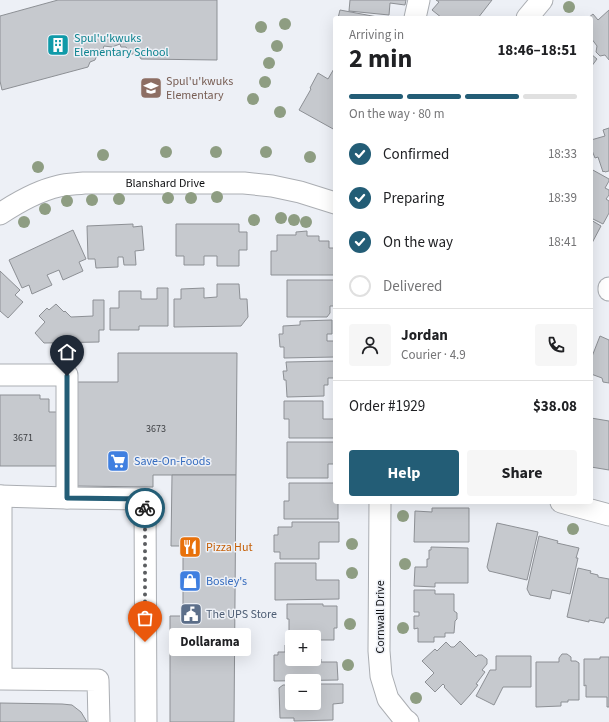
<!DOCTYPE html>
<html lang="en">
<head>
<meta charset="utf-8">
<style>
	body { margin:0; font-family:"Source Sans 3",sans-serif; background:#f6f6f6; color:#202124; height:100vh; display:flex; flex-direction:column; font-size:15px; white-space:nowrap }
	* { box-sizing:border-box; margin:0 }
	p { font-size:13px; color:#757577 }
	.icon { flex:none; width:22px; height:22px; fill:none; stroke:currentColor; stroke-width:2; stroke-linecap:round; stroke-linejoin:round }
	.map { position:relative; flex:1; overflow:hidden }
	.panel { position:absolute; left:333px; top:16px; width:260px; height:488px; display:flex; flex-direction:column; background:#fff; border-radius:4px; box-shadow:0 4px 16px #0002 }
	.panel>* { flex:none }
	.fabs { position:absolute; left:285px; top:630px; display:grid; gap:8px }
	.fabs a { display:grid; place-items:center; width:36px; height:36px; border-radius:4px; background:#fff; box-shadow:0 4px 16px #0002; font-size:20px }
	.pin { position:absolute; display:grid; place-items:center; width:34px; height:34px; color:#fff; margin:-41px -17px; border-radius:50% 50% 50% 0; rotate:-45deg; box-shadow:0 0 4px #0007 }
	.pin .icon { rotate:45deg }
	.courier { position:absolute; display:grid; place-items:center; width:40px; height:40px; margin:-20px; border:3px solid #235d76; border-radius:50%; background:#fff; color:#222; box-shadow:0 1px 5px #0007 }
	.bubble { position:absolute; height:28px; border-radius:4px; background:#fff; box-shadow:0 4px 16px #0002; font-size:13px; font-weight:700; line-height:28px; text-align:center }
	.summary em { font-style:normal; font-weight:700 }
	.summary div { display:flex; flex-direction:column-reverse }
	.summary { display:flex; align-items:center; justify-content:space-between; height:68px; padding:0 16px }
	h1 { font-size:26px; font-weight:700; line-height:30px }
	.bar { display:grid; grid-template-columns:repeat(4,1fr); gap:6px 4px; align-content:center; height:48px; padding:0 16px }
	.bar i { height:5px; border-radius:3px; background:#e0e0e0 }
	.bar .active { background:#235d76 }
	.bar p { grid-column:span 4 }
	.line { display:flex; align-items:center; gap:10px; padding:0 16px; border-top:1px solid #e0e0e0 }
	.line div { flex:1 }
	.round { display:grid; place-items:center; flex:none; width:42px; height:42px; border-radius:4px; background:#f6f6f6 }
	ol { padding:0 16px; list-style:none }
	li { display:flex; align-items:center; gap:12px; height:44px }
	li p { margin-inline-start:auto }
	li .icon { padding:4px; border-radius:50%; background:#235d76; color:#fff; stroke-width:4 }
	li:last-child { color:#757577 }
	li i { width:22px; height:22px; border:2px solid #e0e0e0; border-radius:50% }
	.cta { display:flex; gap:8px; margin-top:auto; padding:8px 16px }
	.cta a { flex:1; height:46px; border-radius:4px; background:#235d76; color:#fff; font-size:16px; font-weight:700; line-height:46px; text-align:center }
	.cta a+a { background:#f6f6f6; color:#202124 }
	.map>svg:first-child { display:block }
	.building { fill:#c6c9ce; stroke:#8d9095 }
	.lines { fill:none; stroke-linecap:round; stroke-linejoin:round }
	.minor-casing { stroke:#abaeb3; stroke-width:23 }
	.minor { stroke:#fff; stroke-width:21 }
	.tree { fill:#8e9d82 }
	.done { stroke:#5b5d60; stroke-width:4; stroke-dasharray:0 7.2 }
	.route { stroke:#235d76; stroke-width:5 }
	.labels { text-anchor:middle; stroke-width:3; stroke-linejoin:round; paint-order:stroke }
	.number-label { font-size:10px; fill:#3b3d40 }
	.culture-label { font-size:12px; fill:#0d838f; stroke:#edf0f6; text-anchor:start }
	.education-label { font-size:12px; fill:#785e54; stroke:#edf0f6; text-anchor:start }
	.street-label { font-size:12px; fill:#0d0e10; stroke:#edf0f6 }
	.shop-label { font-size:12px; fill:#366cbe; stroke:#edf0f6; text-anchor:start }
	.food-label { font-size:12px; fill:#c56008; stroke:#edf0f6; text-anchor:start }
	.service-label { font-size:12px; fill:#4e5e75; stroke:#edf0f6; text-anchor:start }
</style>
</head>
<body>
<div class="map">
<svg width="609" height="722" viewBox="0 0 609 722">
	<rect width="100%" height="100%" fill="#edf0f6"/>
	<g class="building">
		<polygon points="58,0 217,0 217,60 141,59 138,54 130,54 126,47 121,47 120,44 112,47 104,46 103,49 99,50 95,60 90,62 88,67 2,90 0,81 0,16"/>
		<polygon points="350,0 406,0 405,5 390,3 389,15 349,11"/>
		<polygon points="436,0 492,0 478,18 442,18 432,10 439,2"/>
		<polygon points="340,10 383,18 338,18"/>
		<polygon points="609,10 609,60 605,55 600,56 596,52 597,46 591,38 591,18 588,18 593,14 598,20"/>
		<polygon points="591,54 597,59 591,67"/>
		<polygon points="335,67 335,130 299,110 311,89 310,88 318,73 328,79"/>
		<polygon points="609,128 609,171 605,172 604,171 603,172 598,157 595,158 591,148 591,140 605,136 603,130"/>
		<polygon points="591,169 609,179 609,181 605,188 609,190 609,195 606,199 609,201 609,213 603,224 591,218"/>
		<polygon points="591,220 601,226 592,243 591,243"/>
		<polygon points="133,224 133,227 142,226 144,250 135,251 136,265 124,265 123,257 118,257 118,267 96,268 95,259 88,259 87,226"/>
		<polygon points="176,224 239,224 239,232 247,232 247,250 239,250 239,266 217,266 217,256 204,256 204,265 184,265 184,256 176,256"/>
		<polygon points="73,230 86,259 79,262 83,271 63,280 59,270 47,275 52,285 32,294 29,285 22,288 9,260"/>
		<polygon points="307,231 307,236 319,236 319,241 329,241 329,248 335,248 335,275 271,275 271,251 277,251 277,235 296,235 296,232"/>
		<polygon points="0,271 20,290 15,295 23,302 8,318 0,311"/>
		<polygon points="287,280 335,280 335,306 330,306 330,313 327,317 287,317"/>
		<polygon points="217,284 239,284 240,299 247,299 248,317 241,326 174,327 174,299 181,299 181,289 204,288 204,298 217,297"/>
		<polygon points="157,288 168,288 168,326 139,326 139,330 110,330 110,308 119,308 119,291 141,291 141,299 157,299"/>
		<polygon points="93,300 104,300 104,330 99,330 99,342 44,343 35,333 45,322 39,316 47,308 49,310 56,304 64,312 65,311 71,317 93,316"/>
		<polygon points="332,320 332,334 327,334 327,341 334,341 335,357 284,358 284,347 280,347 279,334 283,334 283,326 300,325 300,321"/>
		<polygon points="600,336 609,340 609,383 603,382 602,378 591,374 591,359"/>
		<polygon points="118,353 237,353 236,475 153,475 153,487 76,486 76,382 118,382"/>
		<polygon points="335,361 335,378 328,378 328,385 324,385 324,396 287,397 286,380 284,380 283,371 287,371 286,362"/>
		<polygon points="0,395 40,395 40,399 49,399 49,412 61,412 61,466 0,466"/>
		<polygon points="284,401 323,401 323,419 335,419 335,438 289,438 289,419 284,419"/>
		<polygon points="591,418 609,421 609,470 591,467"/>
		<polygon points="287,442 335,442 335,464 328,464 328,478 287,478"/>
		<polygon points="172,475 236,475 234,722 170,722 170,616 183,616 183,546 171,546"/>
		<polygon points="289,483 335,483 335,502 338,502 338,519 284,519 284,501 289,501"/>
		<polygon points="432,508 469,508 469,542 414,542 415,511 432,512"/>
		<polygon points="292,522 339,522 339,542 319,542 319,559 280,559 280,552 274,552 274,535 278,535 278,527 292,527"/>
		<polygon points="497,523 538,532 527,580 489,571 487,567"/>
		<polygon points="539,536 558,541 557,543 579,548 576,558 578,558 570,594 552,590 550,599 530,595 527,589"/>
		<polygon points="431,547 468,548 468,583 435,583 435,587 414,586 415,567 427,567 427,559 429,559 429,550 431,550"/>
		<polygon points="275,563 316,563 316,580 339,580 339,599 275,600"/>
		<polygon points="578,568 591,571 590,573 598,575 598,577 609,579 609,618 606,618 604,623 589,620 589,622 567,617"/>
		<polygon points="414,590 435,590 435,594 454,594 454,611 457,613 457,619 455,621 454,633 445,633 445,637 434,637 434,642 418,642 418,628 414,629 414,616 419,616 419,612 414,612"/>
		<polygon points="287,604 323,604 323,606 337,606 337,628 334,628 334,640 314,640 314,637 292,637 292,640 289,640 289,619 287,619"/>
		<polygon points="460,641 476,657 478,655 482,655 487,659 487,664 482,670 485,672 476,684 478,685 470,695 461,705 444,687 445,686 443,684 435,692 425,682 434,673 422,661 435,649 437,651 446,642 451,647 454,647"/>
		<polygon points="285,645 292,645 292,659 321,659 321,662 337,662 338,680 274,681 274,655 278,655 278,652 285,652"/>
		<polygon points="562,654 567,654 571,657 571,661 576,661 579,663 579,700 568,700 568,702 561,702 561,706 536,707 536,662 559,662 559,658"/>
		<polygon points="496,656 531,656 531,687 503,687 494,705 476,696 490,670 496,670"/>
		<polygon points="600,657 609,657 609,707 607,707 607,697 586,697 586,685 584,686 584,659 600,659"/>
		<polygon points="314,684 343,684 343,703 333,704 333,720 294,721 294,718 280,718 279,688 283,685 292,685 292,703 314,703"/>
		<polygon points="0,703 62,704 72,705 81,712 87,722 0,722"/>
	</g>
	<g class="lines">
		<g class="minor-casing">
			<g id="minor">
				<polyline points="415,18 419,0"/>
				<polyline points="527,18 542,0"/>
				<path id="s1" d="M 0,214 C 18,202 37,191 59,186 C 67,184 76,184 84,183 L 244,183 L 272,186 L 300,192 L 335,203"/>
				<polyline points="609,288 609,290"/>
				<polyline points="0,375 67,375 67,498"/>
				<polyline points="0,496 67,498 145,499 146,722"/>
				<polyline points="1,496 1,679 98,680 99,722"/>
				<polyline points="380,502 379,651 381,676 388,699 404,719 408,722"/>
				<polyline points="561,502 609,515"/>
			</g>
		</g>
		<use href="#minor" class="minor"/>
	</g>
	<g class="tree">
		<circle cx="569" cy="7" r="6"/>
		<circle cx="285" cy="24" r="6"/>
		<circle cx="261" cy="27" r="6"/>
		<circle cx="277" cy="46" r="6"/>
		<circle cx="269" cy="63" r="6"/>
		<circle cx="265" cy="82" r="6"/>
		<circle cx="253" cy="99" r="6"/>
		<circle cx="280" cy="112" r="6"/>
		<circle cx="166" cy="152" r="6"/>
		<circle cx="216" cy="152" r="6"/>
		<circle cx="266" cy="152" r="6"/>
		<circle cx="103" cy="155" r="6"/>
		<circle cx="310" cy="157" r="6"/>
		<circle cx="38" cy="167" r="6"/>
		<circle cx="217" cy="197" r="6"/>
		<circle cx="168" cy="198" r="6"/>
		<circle cx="191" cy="198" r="6"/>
		<circle cx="119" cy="199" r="6"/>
		<circle cx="92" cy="200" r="6"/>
		<circle cx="67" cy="201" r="6"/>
		<circle cx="45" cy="209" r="6"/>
		<circle cx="281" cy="218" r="6"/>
		<circle cx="254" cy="220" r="6"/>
		<circle cx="294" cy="220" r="6"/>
		<circle cx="24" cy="222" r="6"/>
		<circle cx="306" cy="222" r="6"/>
		<circle cx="403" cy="516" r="6"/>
		<circle cx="573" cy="529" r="6"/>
		<circle cx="352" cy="544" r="6"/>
		<circle cx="405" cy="564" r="6"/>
		<circle cx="352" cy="573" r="6"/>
		<circle cx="350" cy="624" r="6"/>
		<circle cx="403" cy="628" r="6"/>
		<circle cx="348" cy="665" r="6"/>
		<circle cx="416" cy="698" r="6"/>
	</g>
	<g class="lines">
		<polyline class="done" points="145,508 145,642"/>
		<polyline class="route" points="67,376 67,498 145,499 145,508"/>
	</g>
	<defs>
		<g id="building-square" transform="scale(1.15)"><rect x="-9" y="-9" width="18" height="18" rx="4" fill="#0f9aa8" stroke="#edf0f6"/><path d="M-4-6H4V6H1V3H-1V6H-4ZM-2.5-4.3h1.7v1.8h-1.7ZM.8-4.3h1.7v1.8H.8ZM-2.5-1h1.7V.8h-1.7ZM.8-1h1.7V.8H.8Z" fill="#fff"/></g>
		<g id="school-square" transform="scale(1.15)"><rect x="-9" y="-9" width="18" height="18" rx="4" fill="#8d6e63" stroke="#edf0f6"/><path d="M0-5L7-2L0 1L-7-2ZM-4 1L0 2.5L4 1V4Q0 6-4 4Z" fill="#fff"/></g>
		<g id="supermarket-square" transform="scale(1.15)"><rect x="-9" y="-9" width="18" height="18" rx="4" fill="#3f7fe0" stroke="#edf0f6"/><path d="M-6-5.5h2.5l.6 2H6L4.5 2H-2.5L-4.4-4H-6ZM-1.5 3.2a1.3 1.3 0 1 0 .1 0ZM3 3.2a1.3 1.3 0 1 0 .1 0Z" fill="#fff"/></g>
		<g id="restaurant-square" transform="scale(1.15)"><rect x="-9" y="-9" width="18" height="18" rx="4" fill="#e8710a" stroke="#edf0f6"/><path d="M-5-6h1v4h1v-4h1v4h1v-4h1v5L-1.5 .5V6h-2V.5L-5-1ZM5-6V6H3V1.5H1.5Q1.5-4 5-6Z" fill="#fff"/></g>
		<g id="shop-square" transform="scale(1.15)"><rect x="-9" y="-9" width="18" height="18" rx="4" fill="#3f7fe0" stroke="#edf0f6"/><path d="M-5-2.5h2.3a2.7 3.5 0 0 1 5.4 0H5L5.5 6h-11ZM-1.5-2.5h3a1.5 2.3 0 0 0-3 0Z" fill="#fff"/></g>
		<g id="civic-square" transform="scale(1.15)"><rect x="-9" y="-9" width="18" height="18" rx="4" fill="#5c6f8a" stroke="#edf0f6"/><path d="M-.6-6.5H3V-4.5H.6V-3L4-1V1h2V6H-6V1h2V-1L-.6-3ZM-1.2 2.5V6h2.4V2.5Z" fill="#fff"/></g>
	</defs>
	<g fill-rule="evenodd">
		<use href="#building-square" x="58" y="45"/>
		<use href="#school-square" x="151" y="88"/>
		<use href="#supermarket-square" x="118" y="461"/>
		<use href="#restaurant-square" x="190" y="547"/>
		<use href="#shop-square" x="190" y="581"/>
		<use href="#civic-square" x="191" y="614"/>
	</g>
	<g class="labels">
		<g class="number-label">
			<text x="156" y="432">3673</text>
			<text x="23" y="441">3671</text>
		</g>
		<g class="culture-label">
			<text x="74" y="42">Spul'u'kwuks<tspan x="74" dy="14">Elementary School</tspan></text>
		</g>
		<g class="education-label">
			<text x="166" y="85">Spul'u'kwuks<tspan x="166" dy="14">Elementary</tspan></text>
		</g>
		<g class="street-label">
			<text dy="4" stroke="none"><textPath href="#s1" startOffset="172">Blanshard Drive</textPath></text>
			<text transform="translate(380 617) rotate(-90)" y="4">Cornwall Drive</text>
		</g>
		<g class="shop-label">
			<text x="134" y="465">Save-On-Foods</text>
			<text x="206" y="585">Bosley's</text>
		</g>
		<g class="food-label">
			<text x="206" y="551">Pizza Hut</text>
		</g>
		<g class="service-label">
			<text x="206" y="618">The UPS Store</text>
		</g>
	</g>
</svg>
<div class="fabs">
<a>+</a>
<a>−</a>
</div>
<div class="pin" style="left:145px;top:642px;background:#ea580c"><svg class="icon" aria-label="bag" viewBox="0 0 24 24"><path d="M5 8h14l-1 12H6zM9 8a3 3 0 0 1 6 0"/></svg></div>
<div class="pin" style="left:67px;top:376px;background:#1f2937"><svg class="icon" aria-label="home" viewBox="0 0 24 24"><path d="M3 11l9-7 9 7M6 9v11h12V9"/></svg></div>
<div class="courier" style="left:145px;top:508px"><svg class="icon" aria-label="bike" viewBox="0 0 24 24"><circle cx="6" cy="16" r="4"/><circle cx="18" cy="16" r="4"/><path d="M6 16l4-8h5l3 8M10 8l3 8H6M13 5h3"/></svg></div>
<div class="bubble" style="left:169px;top:628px;width:82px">Dollarama</div>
<section class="panel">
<div class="summary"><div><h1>2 min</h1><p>Arriving in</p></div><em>18:46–18:51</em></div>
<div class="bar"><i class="active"></i><i class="active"></i><i class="active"></i><i></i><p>On the way · 80 m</p></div>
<ol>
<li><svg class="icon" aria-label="check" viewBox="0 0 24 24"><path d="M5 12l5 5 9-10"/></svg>Confirmed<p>18:33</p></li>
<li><svg class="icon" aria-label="check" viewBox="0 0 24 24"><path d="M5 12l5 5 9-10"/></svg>Preparing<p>18:39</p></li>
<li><svg class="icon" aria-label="check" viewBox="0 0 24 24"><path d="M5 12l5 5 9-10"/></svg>On the way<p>18:41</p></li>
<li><i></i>Delivered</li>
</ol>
<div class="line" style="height:72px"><a class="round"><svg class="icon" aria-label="person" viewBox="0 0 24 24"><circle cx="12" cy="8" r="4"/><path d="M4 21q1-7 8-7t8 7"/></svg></a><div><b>Jordan</b><p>Courier · 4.9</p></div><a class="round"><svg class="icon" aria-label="phone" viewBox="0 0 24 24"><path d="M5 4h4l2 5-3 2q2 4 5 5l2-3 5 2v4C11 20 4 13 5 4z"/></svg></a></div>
<div class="line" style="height:52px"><div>Order #1929</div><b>$38.08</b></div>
<div class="cta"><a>Help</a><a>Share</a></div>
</section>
</div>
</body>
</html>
